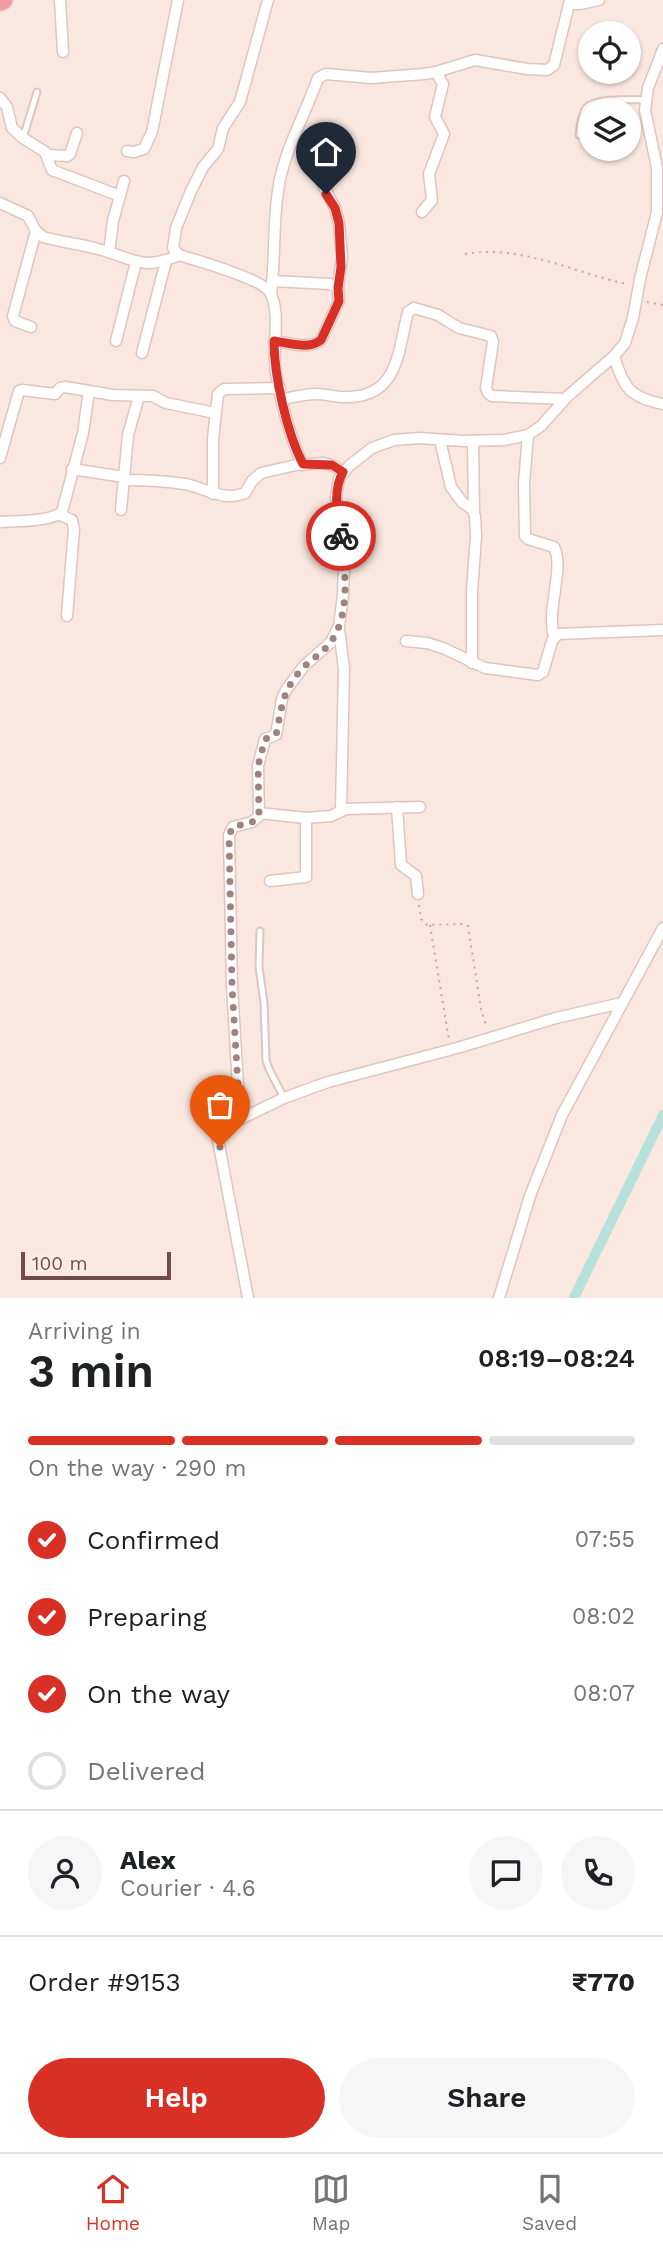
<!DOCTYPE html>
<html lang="en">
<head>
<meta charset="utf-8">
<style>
	body { margin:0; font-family:"Work Sans",sans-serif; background:#f6f6f6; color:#202124; height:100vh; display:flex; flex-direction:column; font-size:26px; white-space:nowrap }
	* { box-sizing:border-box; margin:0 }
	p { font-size:23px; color:#757577 }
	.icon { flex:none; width:38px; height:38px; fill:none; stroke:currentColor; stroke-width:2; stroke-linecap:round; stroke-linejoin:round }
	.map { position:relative; height:1298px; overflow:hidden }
	.panel { display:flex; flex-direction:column; background:#fff; flex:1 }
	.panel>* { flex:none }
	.tools { position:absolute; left:578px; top:21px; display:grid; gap:14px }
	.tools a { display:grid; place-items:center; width:63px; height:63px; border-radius:50%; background:#fff; box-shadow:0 2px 5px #0004; font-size:35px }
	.scale { position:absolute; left:21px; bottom:18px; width:150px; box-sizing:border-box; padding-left:7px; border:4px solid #6f4b49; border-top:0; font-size:19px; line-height:24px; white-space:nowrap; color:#6f4b49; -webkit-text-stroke:5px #feede5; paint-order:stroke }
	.pin { position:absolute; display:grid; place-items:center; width:60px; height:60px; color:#fff; margin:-72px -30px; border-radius:50% 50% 50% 0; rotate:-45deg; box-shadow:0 0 7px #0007 }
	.pin .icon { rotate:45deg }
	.courier { position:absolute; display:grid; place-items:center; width:70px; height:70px; margin:-35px; border:5px solid #d93025; border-radius:50%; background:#fff; color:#222; box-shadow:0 2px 9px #0007 }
	.headline em { font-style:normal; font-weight:600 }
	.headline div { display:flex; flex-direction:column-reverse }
	.headline { display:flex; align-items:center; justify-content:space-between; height:119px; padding:0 28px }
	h1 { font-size:46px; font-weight:600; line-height:52px }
	.bar { display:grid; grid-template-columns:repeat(4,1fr); gap:10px 7px; align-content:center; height:84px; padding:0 28px }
	.bar i { height:9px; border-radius:5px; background:#e0e0e0 }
	.bar .selected { background:#d93025 }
	.bar p { grid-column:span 4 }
	.line { display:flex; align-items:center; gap:18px; padding:0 28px; border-top:2px solid #e0e0e0 }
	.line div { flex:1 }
	.round { display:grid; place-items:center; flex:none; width:74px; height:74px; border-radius:37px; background:#f6f6f6 }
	ol { padding:0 28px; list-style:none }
	li { display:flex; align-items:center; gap:21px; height:77px }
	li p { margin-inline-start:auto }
	li .icon { padding:7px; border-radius:50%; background:#d93025; color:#fff; stroke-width:4 }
	li:last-child { color:#757577 }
	li i { width:38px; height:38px; border:4px solid #e0e0e0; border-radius:50% }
	.cta { display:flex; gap:14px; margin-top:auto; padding:14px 28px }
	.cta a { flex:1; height:80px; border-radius:42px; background:#d93025; color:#fff; font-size:28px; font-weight:600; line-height:80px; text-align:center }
	.cta a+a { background:#f6f6f6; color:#202124 }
	.dock { display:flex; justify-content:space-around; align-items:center; height:98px; border-top:2px solid #e0e0e0; background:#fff; font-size:19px; color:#757577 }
	.dock a { display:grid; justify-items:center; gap:4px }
	.dock .selected { color:#d93025 }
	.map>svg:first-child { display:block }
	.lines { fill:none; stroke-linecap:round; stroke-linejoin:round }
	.canal { stroke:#b6e2db; stroke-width:10 }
	.lane-casing { stroke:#e0c4c0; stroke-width:9 }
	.street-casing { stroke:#e0c4c0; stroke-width:13 }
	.highway-casing { stroke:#d4c9c8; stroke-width:21 }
	.path { stroke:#d2a19d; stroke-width:2; stroke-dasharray:2 5; stroke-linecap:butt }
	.lane { stroke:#fff; stroke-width:5 }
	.street { stroke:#fff; stroke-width:10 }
	.highway { stroke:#f29a9f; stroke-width:18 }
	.done { stroke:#a0827e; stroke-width:7; stroke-dasharray:0 12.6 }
	.route { stroke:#d93025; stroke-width:9 }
</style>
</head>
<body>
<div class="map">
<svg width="663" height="1298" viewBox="0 0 663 1298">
	<rect width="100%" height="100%" fill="#fae8e0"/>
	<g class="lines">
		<polyline class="canal" points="574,1298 663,1115"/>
		<g class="lane-casing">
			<g id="lane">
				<path d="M 579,135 C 580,127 581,115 586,108 C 596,97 632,100 646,100"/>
				<polyline points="23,138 37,92"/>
				<polyline points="260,931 259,967 264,1003 266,1060 269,1069 284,1098"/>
			</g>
		</g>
		<g class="street-casing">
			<g id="street">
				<polyline points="60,0 63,52"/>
				<path d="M 268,0 L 240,102 L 223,128 L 218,149 L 203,167 L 191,191 L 176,228 L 173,248 L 179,255 C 196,260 261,279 269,291 C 281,307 273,346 275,366 C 279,396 290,438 303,465"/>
				<polyline points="569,4 580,4 599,0"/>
				<polyline points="0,98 7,107 12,128 23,138 45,152 52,170 120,196"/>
				<polyline points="325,145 320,179 335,208 339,223 342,257 338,287"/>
				<polyline points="127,151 134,152 144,149 152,132 178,0"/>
				<polyline points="48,155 67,156 70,154 77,133"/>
				<path d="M 0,203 L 28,216 L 36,231 L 43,237 C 61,242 80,244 98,249 C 134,258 141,272 179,255"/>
				<polyline points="422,212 432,200 429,174 444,134 435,117 443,84 436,72"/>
				<polyline points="109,252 113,221 124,181"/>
				<path d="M 272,281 L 330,284 L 338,287 L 339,301 L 321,340 C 309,350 289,343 274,341"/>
				<path d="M 271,293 C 276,255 272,217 280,179 C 288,143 306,112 318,78 L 326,74 L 371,78 L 424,74 L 436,72 L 475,60 L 527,69 L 547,70 L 554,65 L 570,0"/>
				<polyline points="31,327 15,321 13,316 36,231"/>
				<polyline points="116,341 136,262"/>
				<polyline points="142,353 166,261"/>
				<path d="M 614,356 C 623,387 630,398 663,404"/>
				<path d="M 283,399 C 294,397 305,394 316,394 C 327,394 337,398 349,397 C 399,396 398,350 408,312 L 414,308 L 438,315 L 459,328 L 491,336 L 493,342 L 486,388 L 488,393 L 492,396 L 565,399"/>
				<path d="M 528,435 L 524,483 L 525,536 L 528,539 L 554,547 C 565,568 546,608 554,637"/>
				<polyline points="440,440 451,487 462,502 473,510 475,516 476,536 472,591 472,663"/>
				<polyline points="473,441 474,513"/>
				<polyline points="0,458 19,391 22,390 55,394 60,388 65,387 113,395 153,396 166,403 215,413"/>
				<polyline points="72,469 124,477"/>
				<path d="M 124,480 C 144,480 165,481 185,484 C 206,488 223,502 245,493 L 252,481 L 261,473 L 296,465 L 324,463 L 332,465 L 343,472"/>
				<polyline points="213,494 213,439 218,394 224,389 280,388"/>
				<polyline points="121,510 128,435 139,396"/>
				<polyline points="60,515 72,520 74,529 67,616"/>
				<path d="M 0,522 C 16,521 50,522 62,512 L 83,433 L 89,391"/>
				<polyline points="339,629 344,669 341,810"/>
				<polyline points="406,641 427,643 443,648 485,668 538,675 543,672 552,641 558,634 663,630"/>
				<polyline points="397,807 401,865 416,876 418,894"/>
				<polyline points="259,813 306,818 331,816 346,809 420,807"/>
				<polyline points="270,881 306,877 306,818"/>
				<polyline points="240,1119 232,986 229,835 233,827 252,822 259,816 258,766 265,739 276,735 282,699 286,690 304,666 331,642 339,626 343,595 344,566 336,497 339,479 349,466 372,448 394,440 419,438 464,441 504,440 528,435 541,426 568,396 614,356 625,343 633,318 640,279 657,212 657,168 645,110 648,88 663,49"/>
				<polyline points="248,1298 218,1140 218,1134 224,1127 284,1098 328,1082 457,1048 556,1018 622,1003"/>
				<polyline points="499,1298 530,1196 562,1115 663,928"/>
			</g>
		</g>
		<g class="highway-casing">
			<polyline id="highway" points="0,1 3,0"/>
		</g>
		<g class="path">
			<path d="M 465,254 C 520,244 575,273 627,284"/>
			<polyline points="647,302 663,305"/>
			<polyline points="419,905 421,919 427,925 464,924 468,926 481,1009 487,1028"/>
			<polyline points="430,925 449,1040"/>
		</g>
		<use href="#lane" class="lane"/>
		<use href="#street" class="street"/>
		<use href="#highway" class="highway"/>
	</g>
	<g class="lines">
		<path class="done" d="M 220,1147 C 216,1127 224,1127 240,1119 L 232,986 L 229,835 L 233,827 L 252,822 L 259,816 L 258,766 L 265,739 L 276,735 C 282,707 282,689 304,667 C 314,657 327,650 334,637 C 350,609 345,567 341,536"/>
		<path class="route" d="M 326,194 L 335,208 L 339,223 L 341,267 L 338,288 L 339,301 L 321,340 C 309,350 289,343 274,341 C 274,376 287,433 303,464 L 332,465 L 343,472 C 332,492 338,515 341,536"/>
	</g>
</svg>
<div class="tools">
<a><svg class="icon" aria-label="locate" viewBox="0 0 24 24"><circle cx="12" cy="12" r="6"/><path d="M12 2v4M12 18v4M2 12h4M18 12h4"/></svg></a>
<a><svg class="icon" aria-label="layers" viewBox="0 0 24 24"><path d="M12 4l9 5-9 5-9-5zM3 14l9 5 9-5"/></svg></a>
</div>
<div class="scale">100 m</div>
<div class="pin" style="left:220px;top:1147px;background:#ea580c"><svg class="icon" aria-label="bag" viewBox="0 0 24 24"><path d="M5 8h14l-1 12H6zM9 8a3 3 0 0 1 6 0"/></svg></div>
<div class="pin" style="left:326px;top:194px;background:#1f2937"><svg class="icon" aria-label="home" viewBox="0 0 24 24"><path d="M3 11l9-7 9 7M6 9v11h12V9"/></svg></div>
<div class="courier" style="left:341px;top:536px"><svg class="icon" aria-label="bike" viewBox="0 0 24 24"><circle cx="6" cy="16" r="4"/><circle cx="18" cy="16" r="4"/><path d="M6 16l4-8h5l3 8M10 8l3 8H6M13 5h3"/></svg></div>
</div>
<section class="panel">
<div class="headline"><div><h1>3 min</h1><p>Arriving in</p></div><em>08:19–08:24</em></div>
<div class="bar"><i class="selected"></i><i class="selected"></i><i class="selected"></i><i></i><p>On the way · 290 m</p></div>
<ol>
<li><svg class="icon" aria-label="check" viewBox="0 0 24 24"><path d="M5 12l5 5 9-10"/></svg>Confirmed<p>07:55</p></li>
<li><svg class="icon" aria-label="check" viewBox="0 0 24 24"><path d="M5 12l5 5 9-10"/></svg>Preparing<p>08:02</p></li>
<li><svg class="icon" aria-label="check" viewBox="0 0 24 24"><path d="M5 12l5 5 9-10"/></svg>On the way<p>08:07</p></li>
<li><i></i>Delivered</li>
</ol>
<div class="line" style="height:126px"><a class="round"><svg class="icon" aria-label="person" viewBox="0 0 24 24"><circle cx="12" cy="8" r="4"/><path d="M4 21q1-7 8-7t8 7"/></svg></a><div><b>Alex</b><p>Courier · 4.6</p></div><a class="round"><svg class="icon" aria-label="chat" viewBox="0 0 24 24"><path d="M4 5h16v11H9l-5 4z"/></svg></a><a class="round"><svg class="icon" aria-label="phone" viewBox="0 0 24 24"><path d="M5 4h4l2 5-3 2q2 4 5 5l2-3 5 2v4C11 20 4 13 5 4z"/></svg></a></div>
<div class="line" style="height:91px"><div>Order #9153</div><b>₹770</b></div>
<div class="cta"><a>Help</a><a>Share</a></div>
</section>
<nav class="dock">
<a class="selected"><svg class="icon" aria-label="home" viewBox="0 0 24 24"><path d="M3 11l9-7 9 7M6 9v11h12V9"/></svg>Home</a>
<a><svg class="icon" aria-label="map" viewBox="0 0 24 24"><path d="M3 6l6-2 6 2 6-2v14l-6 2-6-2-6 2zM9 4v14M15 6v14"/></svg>Map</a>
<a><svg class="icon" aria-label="saved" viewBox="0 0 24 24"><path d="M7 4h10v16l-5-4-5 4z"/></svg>Saved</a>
</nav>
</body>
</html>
